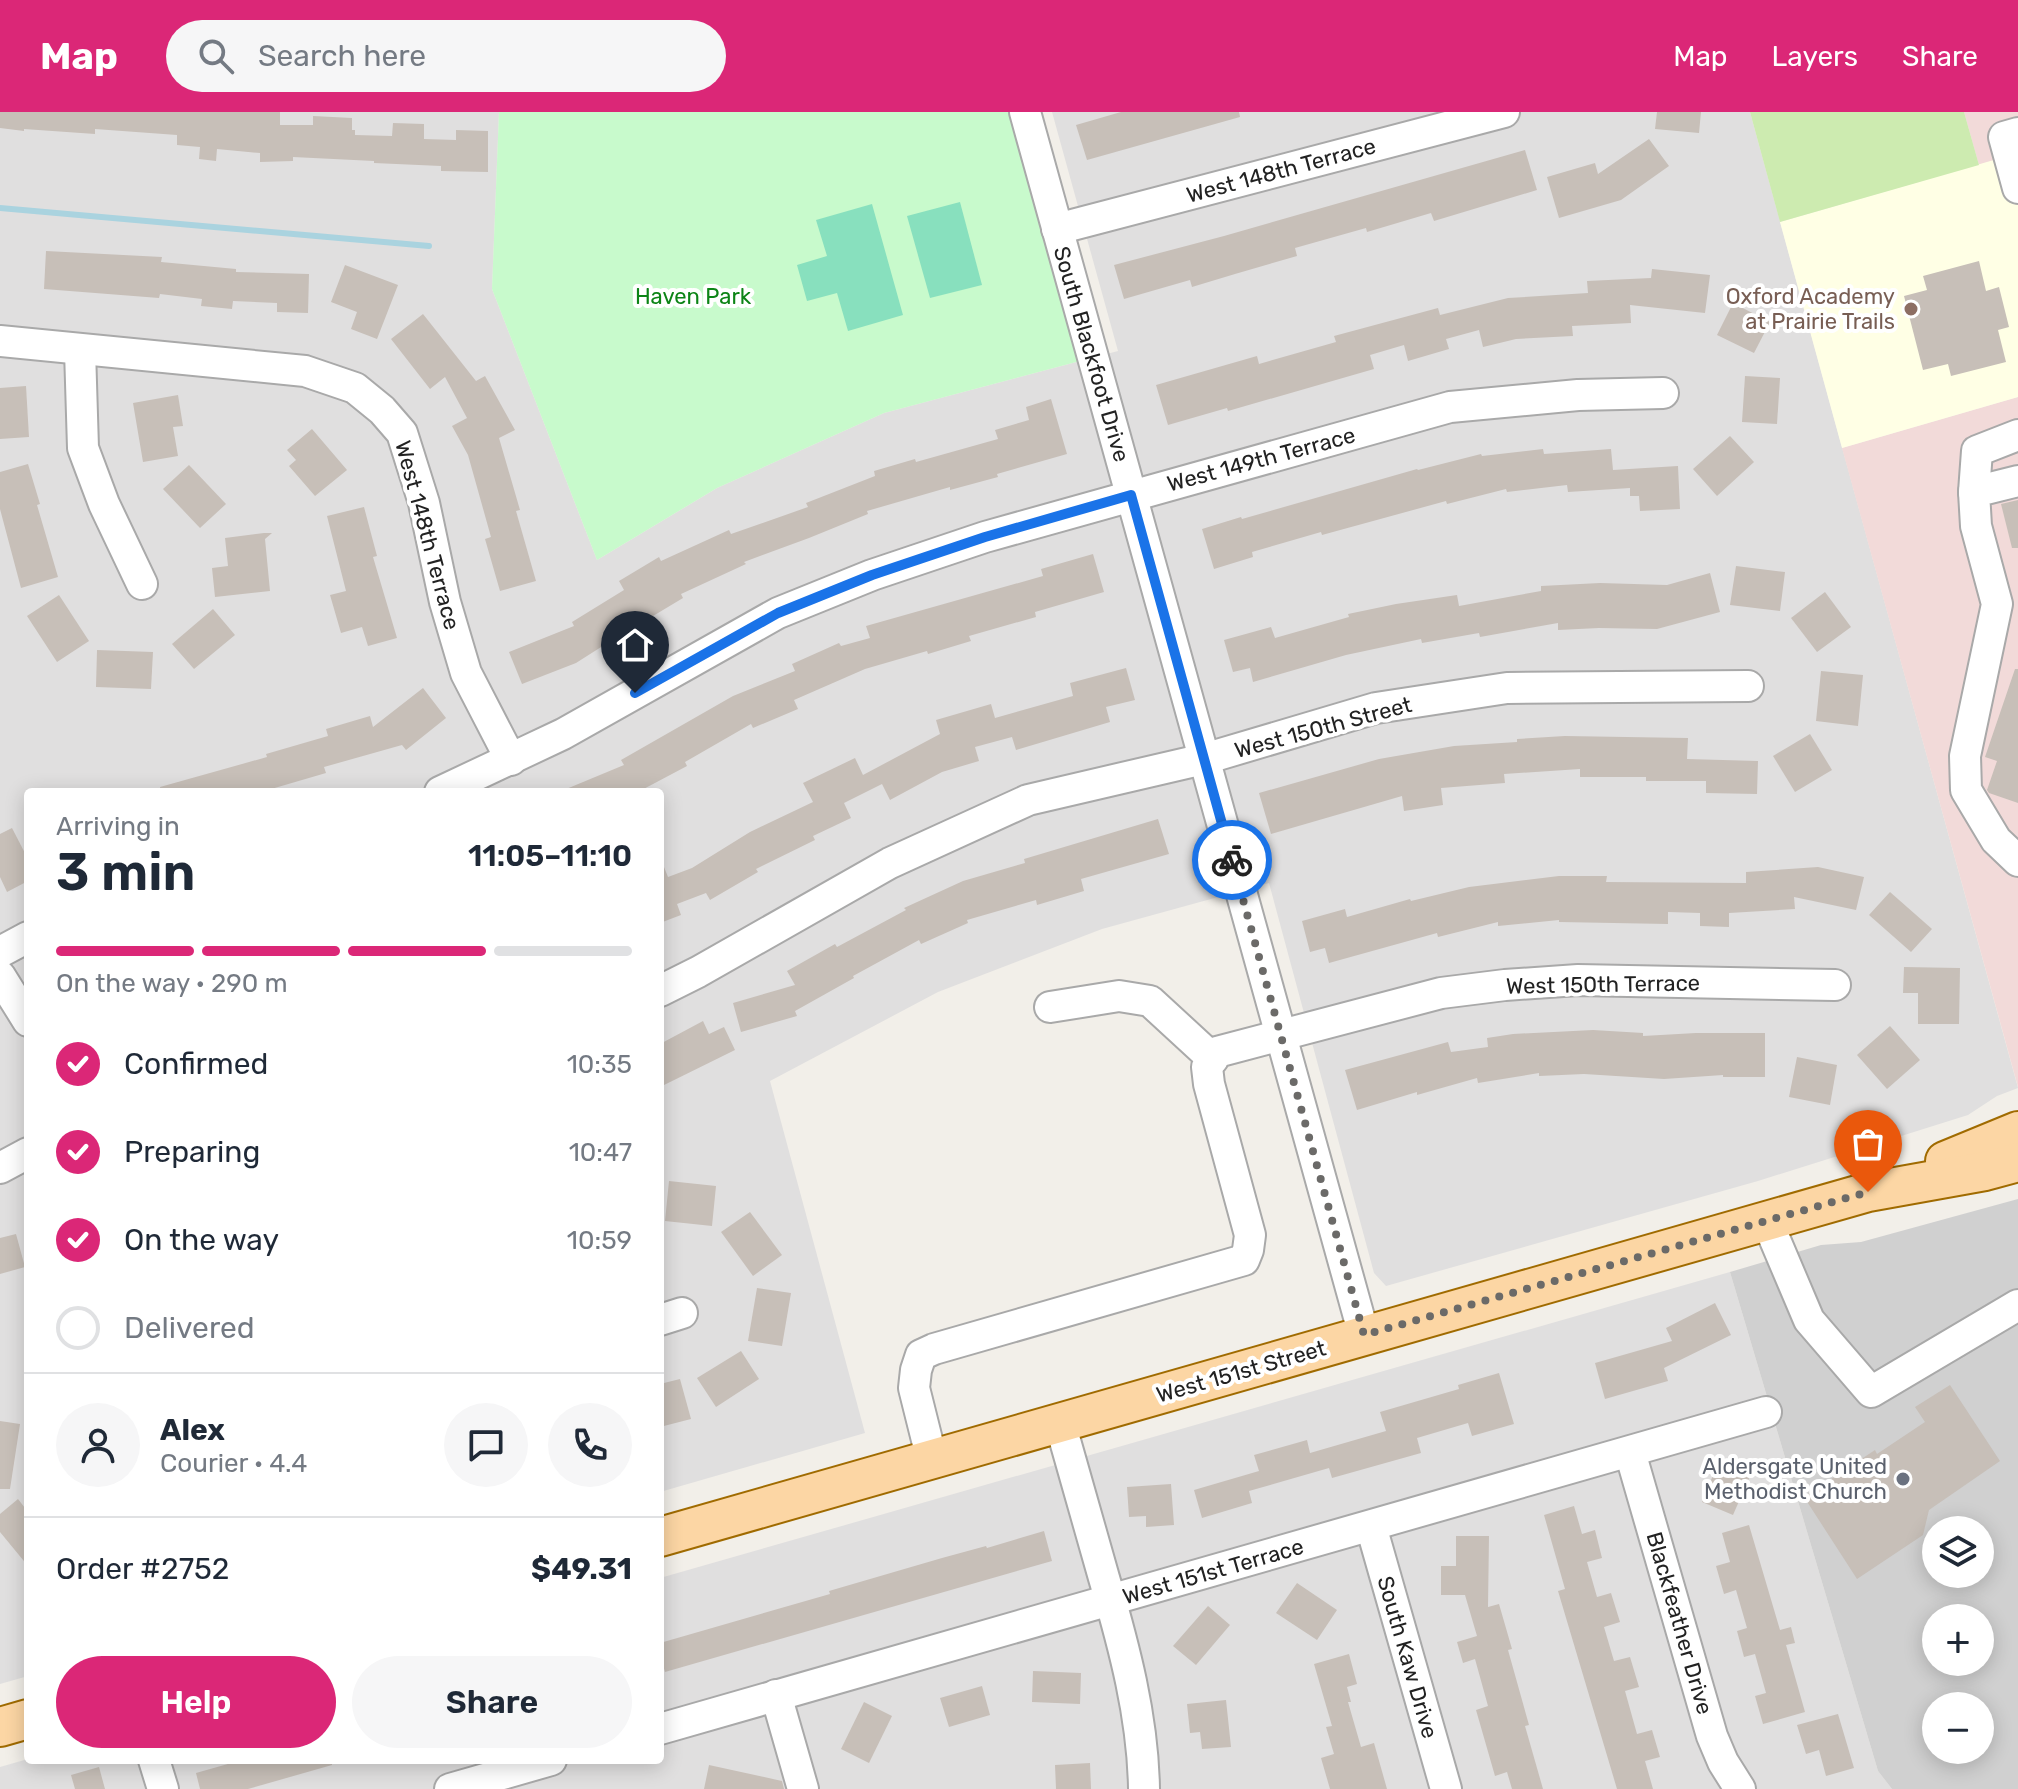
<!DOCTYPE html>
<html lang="en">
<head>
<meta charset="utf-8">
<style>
	body { margin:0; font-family:Rubik,sans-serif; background:#f6f6f7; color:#1f2937; height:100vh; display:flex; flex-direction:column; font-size:30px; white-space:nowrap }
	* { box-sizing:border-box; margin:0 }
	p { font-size:26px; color:#747a83 }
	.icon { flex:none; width:44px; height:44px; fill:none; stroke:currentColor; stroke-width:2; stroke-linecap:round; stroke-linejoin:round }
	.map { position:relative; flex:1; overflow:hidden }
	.panel { position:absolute; left:24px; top:676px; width:640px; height:976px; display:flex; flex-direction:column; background:#fff; border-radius:8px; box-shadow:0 4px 20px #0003 }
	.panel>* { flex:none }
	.fabs { position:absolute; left:1922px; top:1404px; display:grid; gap:16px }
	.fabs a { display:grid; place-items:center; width:72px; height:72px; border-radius:50%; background:#fff; box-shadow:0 4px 20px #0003; font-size:40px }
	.pin { position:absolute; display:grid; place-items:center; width:68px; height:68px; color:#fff; margin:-82px -34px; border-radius:50% 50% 50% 0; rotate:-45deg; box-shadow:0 0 8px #0007 }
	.pin .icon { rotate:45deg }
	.courier { position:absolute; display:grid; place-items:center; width:80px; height:80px; margin:-40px; border:6px solid #1a73e8; border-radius:50%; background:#fff; color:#222; box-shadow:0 2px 10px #0007 }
	.headline em { font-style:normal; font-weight:600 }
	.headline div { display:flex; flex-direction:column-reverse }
	.headline { display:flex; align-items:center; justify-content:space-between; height:136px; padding:0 32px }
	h1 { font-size:52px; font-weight:600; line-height:60px }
	.bar { display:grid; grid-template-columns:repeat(4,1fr); gap:12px 8px; align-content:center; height:96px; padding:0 32px }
	.bar i { height:10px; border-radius:6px; background:#e0e1e3 }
	.bar .current { background:#db2777 }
	.bar p { grid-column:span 4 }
	.line { display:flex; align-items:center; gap:20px; padding:0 32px; border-top:2px solid #e0e1e3 }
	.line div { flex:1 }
	.round { display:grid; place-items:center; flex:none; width:84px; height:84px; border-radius:42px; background:#f6f6f7 }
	ol { padding:0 32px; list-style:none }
	li { display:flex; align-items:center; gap:24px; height:88px }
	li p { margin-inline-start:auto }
	li .icon { padding:8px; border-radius:50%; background:#db2777; color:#fff; stroke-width:4 }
	li:last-child { color:#747a83 }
	li i { width:44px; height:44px; border:4px solid #e0e1e3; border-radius:50% }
	.primary-button { display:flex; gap:16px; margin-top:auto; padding:16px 32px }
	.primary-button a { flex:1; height:92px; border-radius:48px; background:#db2777; color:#fff; font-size:32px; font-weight:600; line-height:92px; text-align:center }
	.primary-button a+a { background:#f6f6f7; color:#1f2937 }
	header { display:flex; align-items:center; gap:48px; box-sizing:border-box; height:112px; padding:0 40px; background:#db2777; color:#fff }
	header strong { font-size:38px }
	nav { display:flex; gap:44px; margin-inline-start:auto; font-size:28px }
	.search { width:560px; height:72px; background:#f6f6f7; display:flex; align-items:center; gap:20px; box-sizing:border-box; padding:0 28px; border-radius:44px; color:#747a83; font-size:30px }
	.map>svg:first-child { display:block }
	.residential { fill:#e0dfdf }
	.commercial { fill:#f2dad9 }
	.education { fill:#ffffe5 }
	.religious { fill:#d0d0d0; fill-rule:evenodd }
	.grass { fill:#cdebb0 }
	.park { fill:#c8facc }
	.pitch { fill:#88e0be }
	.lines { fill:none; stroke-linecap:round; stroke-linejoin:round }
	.stream { stroke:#aad3df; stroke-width:6 }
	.building { fill:#c7bfb8 }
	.minor-casing { stroke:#a9a9a9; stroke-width:34 }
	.major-casing { stroke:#a06b00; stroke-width:42 }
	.minor { stroke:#fff; stroke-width:30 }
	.major { stroke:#fcd6a4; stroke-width:38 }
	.done { stroke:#6b6a68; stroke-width:8; stroke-dasharray:0 14.4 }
	.route { stroke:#1a73e8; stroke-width:10 }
	.education-dot { fill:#8d6e63; stroke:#fff; stroke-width:3 }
	.worship-dot { fill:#6b7280; stroke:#fff; stroke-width:3 }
	.labels { text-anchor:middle; stroke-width:8; stroke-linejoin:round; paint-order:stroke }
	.street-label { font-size:22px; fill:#222; stroke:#fff }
	.park-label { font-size:22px; fill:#0c8416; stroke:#fff }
	.education-label { font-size:22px; fill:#785e54; stroke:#fff; text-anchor:end }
	.worship-label { font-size:22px; fill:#5b616d; stroke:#fff; text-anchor:end }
</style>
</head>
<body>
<header>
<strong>Map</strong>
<div class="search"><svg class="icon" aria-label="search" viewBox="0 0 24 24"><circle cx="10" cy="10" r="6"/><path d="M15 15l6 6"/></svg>Search here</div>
<nav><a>Map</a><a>Layers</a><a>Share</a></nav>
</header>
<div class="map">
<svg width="2018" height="1677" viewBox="0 0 2018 1677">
	<rect width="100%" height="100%" fill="#f2efe9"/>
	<g class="residential">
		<polygon points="0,0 499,0 492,177 597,448 717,376 884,301 1118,239 1052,0 1750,0 2018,976 1997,984 1968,1003 1758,1069 1386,1174 1374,1161 1269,771 1102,817 938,880 770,969 865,1321 660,1380 660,680 28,680 28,1564 0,1572"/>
		<polygon points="1730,1160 1878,1659 1892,1677 0,1677 0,1655 28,1647 660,1648 660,1466"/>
	</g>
	<g class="commercial">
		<polygon points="1964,0 2018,0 2018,41 1979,53"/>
		<polygon points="2018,285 2018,975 1842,336"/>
	</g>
	<polygon class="education" points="2018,41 2018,285 1842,336 1780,110"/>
	<path class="religious" d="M 2018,1087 L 2018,1677 L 1892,1677 L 1878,1659 L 1730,1160 L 1821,1133 L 1861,1130 ZM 1936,1418 L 1980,1418 L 1980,1462 L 1936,1462 ZM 1936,1506 L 1980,1506 L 1980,1550 L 1936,1550 ZM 1936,1594 L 1980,1594 L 1980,1638 L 1936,1638 Z"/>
	<polygon class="grass" points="1750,0 1964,0 1979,53 1780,110"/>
	<polygon class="park" points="499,0 1011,0 1080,249 884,301 717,376 597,448 492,177"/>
	<g class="pitch">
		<polygon points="960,90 982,173 930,186 907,104"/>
		<polygon points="872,92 903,203 848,219 837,181 807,189 797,153 827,144 816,108"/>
	</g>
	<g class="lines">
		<polyline class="stream" points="0,96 429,134"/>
	</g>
	<g class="building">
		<polygon points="0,0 280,0 280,13 313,13 313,4 352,6 352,18 355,18 355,23 392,24 393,11 424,12 424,27 456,28 456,18 488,19 488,60 441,59 441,54 374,51 374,49 293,45 293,49 260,50 260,41 217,37 216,49 199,47 200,35 177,33 177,23 95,17 95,22 24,17 24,19 0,16"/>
		<polygon points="1121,0 1239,0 1240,5 1087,48 1076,13"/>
		<polygon points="1657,0 1701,0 1699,21 1655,17"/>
		<polygon points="1649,27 1669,54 1621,88 1559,106 1547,65 1595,51 1598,62"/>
		<polygon points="1525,38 1537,78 1434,109 1431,101 1367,120 1366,116 1295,136 1297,144 1235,162 1192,175 1190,168 1124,187 1114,153 1224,124"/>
		<polygon points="46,139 162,145 161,150 236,157 236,160 309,162 308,201 277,200 277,191 233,189 232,197 201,194 202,187 160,182 159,186 44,177"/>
		<polygon points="1979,149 1986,179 1999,175 2009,215 1998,218 2006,250 1951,264 1948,252 1923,258 1904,184 1927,178 1923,164"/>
		<polygon points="345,153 398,173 377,227 351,217 357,200 331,190"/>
		<polygon points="1652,157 1710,163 1705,201 1630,193 1631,211 1572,214 1573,224 1516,227 1483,235 1479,218 1446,227 1449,237 1408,249 1404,233 1370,243 1374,257 1228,299 1227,296 1168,313 1156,273 1257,244 1259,252 1336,230 1334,224 1438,196 1440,203 1508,186 1588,181 1587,169 1651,166"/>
		<polygon points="1733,191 1770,210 1754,241 1717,223"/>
		<polygon points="423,202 476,269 485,264 515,318 499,326 520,398 516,399 536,469 500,479 485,427 491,425 468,343 452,314 467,306 445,265 430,277 391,227"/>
		<polygon points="1745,264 1780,266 1777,312 1742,310"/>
		<polygon points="26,274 29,325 0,327 0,276"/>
		<polygon points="178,283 183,314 173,315 178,344 143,350 133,291"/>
		<polygon points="1051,287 1067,342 997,362 998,365 950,378 950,375 867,399 868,402 809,426 744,450 746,452 681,482 683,486 643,510 642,509 576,551 522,572 509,540 574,514 572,510 624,478 619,469 659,445 661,449 729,418 731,422 808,395 806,391 875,364 874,359 915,347 916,350 998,327 995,318 1029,308 1026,295"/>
		<polygon points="312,317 347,358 315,384 289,354 296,348 287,338"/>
		<polygon points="1730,324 1754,350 1717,384 1693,357"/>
		<polygon points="1543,337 1544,342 1611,337 1613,358 1678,354 1680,397 1640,399 1639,384 1630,384 1630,376 1568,380 1567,373 1507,380 1506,377 1447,392 1446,389 1322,423 1321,420 1252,440 1253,445 1214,457 1202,417 1241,405 1242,407 1417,357 1418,358 1481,342 1482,344"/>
		<polygon points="28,352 40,392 37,393 58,465 21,476 0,397 0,360"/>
		<polygon points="189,353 226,392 200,416 163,377"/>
		<polygon points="2018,388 2018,436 2012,436 2001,392"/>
		<polygon points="364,395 377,444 373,445 397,526 368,534 362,515 341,521 330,483 346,479 327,404"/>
		<polygon points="264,421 272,421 265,427 270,479 215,485 212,456 228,454 225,426"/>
		<polygon points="1093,442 1104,480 1035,500 1036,505 969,524 971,529 928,542 927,539 865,557 794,588 798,597 753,616 751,612 685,650 687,654 638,680 559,680 624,653 621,648 733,584 795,559 792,552 839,531 841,534 870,526 866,514 1043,464 1041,457"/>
		<polygon points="1736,454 1785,460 1780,499 1730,493"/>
		<polygon points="1710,461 1720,500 1657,517 1599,516 1558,518 1558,511 1480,525 1479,521 1422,531 1421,527 1346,543 1253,570 1250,556 1233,560 1224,528 1271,515 1275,526 1349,505 1348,502 1396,492 1457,483 1459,494 1541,479 1541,474 1600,471 1667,473"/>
		<polygon points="1825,480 1851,515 1817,540 1791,506"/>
		<polygon points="59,483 89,529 57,550 27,504"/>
		<polygon points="213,497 235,523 194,557 172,532"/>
		<polygon points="97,538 153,540 151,577 96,575"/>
		<polygon points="1126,556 1135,588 1106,595 1110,610 1016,638 1012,625 975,635 979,649 942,660 890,688 882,672 844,691 851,706 813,724 815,728 756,757 758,760 710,788 706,781 677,792 681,803 660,811 660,750 662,750 668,765 692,756 750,720 813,690 803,671 855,646 863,663 940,622 936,608 991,592 995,606 1073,584 1070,571"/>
		<polygon points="2015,557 2018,557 2018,691 1989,681 1987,678 1997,649 1985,645"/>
		<polygon points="1821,559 1863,563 1858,614 1816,609"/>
		<polygon points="423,576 446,606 406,638 402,633 324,655 326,661 261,680 161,680 160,675 267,645 266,642 328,624 326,617 370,604 373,615"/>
		<polygon points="1810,622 1832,658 1795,680 1773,644"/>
		<polygon points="1565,624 1688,626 1687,647 1758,649 1757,682 1706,681 1706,669 1646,669 1646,665 1580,665 1580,657 1504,662 1505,671 1441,676 1443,693 1404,699 1402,684 1271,722 1259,681 1379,647 1454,634 1517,630 1517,627"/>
		<polygon points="1158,707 1169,742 1081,767 1084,779 1037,793 1036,788 967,808 968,811 921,832 919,828 853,864 854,866 795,899 797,904 741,920 733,891 795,873 787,859 835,832 837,835 906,798 904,796 963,769 1025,751 1024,747"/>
		<polygon points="12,716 28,747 28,769 7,780 0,765 0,722"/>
		<polygon points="1818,755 1864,765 1856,798 1794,785 1795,797 1729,801 1729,815 1700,814 1700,801 1668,800 1668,812 1559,810 1559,808 1498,814 1498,810 1438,825 1437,821 1329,851 1325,836 1310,840 1302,809 1345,797 1347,805 1410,787 1411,789 1469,775 1559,764 1607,764 1606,770 1746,771 1746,760"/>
		<polygon points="1890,780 1932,817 1911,840 1869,803"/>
		<polygon points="1904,855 1960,856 1959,912 1918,912 1918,881 1903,881"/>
		<polygon points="703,909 709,922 724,915 735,938 660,975 660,932"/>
		<polygon points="1890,914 1920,948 1887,977 1857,943"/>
		<polygon points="1593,918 1643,921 1643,924 1696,921 1765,921 1765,965 1723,965 1723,963 1664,967 1584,962 1539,964 1539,961 1478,971 1477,966 1417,983 1417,980 1357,998 1345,958 1448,930 1451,940 1488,935 1487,926 1513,922"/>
		<polygon points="1797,945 1837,953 1830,993 1789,985"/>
		<polygon points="669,1069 716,1074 712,1114 665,1109"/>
		<polygon points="750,1100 782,1143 753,1164 721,1120"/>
		<polygon points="16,1122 25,1155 0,1162 0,1126"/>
		<polygon points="757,1176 791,1181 782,1234 748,1229"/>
		<polygon points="1715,1191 1731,1223 1664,1256 1668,1269 1605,1287 1595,1251 1672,1229 1666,1216"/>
		<polygon points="741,1239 759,1267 716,1295 697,1266"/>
		<polygon points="1499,1261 1514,1312 1472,1324 1468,1311 1417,1326 1421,1341 1332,1366 1329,1356 1249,1379 1252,1391 1202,1406 1194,1378 1259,1359 1254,1343 1307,1328 1310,1341 1386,1319 1380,1300 1459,1277 1458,1273"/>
		<polygon points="680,1267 691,1307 660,1315 660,1272"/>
		<polygon points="1950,1273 2000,1349 1929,1398 1923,1423 1857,1467 1804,1385 1875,1338 1877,1342 1925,1310 1915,1295"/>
		<polygon points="0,1309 20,1312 10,1377 0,1377"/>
		<polygon points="1718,1351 1750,1364 1733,1403 1702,1390"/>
		<polygon points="1171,1372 1174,1413 1146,1415 1146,1404 1129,1405 1127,1375"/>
		<polygon points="18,1387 28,1400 28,1454 0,1420 0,1402"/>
		<polygon points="1574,1394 1582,1422 1595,1418 1602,1446 1587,1450 1597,1485 1611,1481 1620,1510 1604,1515 1614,1549 1630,1545 1639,1575 1625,1579 1637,1622 1652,1618 1660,1645 1645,1649 1653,1677 1617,1677 1558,1479 1565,1477 1544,1403"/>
		<polygon points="1749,1413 1780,1518 1791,1515 1795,1531 1786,1533 1805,1600 1763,1612 1755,1584 1766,1581 1755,1542 1744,1545 1737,1519 1747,1516 1736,1478 1724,1482 1716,1454 1730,1450 1722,1421"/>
		<polygon points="1044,1419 1052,1449 665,1560 660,1543 660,1531 830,1482 829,1479 942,1446 986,1434 987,1436"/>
		<polygon points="1456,1424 1489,1424 1488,1495 1499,1492 1512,1537 1508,1538 1529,1613 1525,1614 1543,1677 1512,1677 1507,1660 1495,1664 1476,1598 1488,1594 1475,1547 1463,1551 1457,1530 1477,1524 1465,1483 1441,1483 1441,1454 1456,1454"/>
		<polygon points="1297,1471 1337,1498 1317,1528 1276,1501"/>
		<polygon points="1208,1494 1230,1513 1196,1553 1173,1534"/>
		<polygon points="1349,1542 1357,1572 1347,1575 1351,1590 1348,1590 1361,1635 1374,1631 1387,1677 1330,1677 1321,1646 1334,1642 1326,1615 1332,1614 1314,1552"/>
		<polygon points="1033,1559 1081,1561 1080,1592 1032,1590"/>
		<polygon points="982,1574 990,1603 949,1615 940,1586"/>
		<polygon points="1226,1588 1231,1635 1202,1637 1200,1620 1190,1621 1187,1592"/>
		<polygon points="864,1590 892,1604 869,1651 841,1637"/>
		<polygon points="1838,1602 1854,1656 1826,1664 1819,1638 1806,1642 1797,1613"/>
		<polygon points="242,1648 332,1648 332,1653 248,1677 200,1677 196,1661"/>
		<polygon points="1090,1651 1091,1677 1056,1677 1055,1653"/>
		<polygon points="709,1653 782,1669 784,1677 704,1677"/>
		<polygon points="99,1655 105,1677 75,1677 71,1663"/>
	</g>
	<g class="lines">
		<g class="minor-casing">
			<g id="minor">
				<polyline points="1025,0 1364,1223"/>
				<polyline points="2018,21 2004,25 2018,76"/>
				<polyline points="1057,117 1504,0"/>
				<polyline points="0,229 305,259 355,276 382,298 402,321 424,391 445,490 466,561 511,648"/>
				<polyline points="80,238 83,336 104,392 142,472"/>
				<polyline points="2018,369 1974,380 1976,414 1997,492 1965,644 1966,678 1996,728 2018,749"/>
				<polyline points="1974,380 1977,339 2018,323"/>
				<polyline points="440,680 563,622 778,501 872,463 985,425 1450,295 1578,283 1663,281"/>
				<polyline points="0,840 28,825"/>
				<polyline points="0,864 28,909"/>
				<polyline points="660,879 698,860 890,751 1028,688 1204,647 1376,596 1507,576 1748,574"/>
				<polyline points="1050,895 1119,884 1150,889 1213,947"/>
				<polyline points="0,1056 28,1041"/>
				<polyline points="1767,1109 1809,1208 1871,1280 2018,1193"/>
				<polyline points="660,1208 682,1201"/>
				<path d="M 1060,1311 C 1075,1363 1089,1414 1104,1466 C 1124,1534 1143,1605 1144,1677"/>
				<polyline points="1630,1340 1712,1624 1723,1650 1740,1677"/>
				<polyline points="932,1348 914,1276 916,1258 921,1243 934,1237 1244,1148 1248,1138 1250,1123 1209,972 1207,955 1217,940 1441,881 1505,873 1578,868 1835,873"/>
				<polyline points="1371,1414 1446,1677"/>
				<polyline points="776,1583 803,1677"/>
				<polyline points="660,1617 1766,1300"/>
				<polyline points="154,1648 163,1677"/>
				<polyline points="450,1677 551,1648"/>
			</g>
		</g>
		<g class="major-casing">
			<g id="major">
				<polyline points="1945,1049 2018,1019"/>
				<polyline points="660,1425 1868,1080 1985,1059 2018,1050"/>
				<polyline points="0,1615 28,1607"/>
			</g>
		</g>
		<use href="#minor" class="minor"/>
		<use href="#major" class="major"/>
	</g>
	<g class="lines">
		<polyline class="done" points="1232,748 1364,1223 1868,1080"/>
		<polyline class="route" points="635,581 778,501 872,463 985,425 1131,383 1232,748"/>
	</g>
	<circle class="education-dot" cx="1911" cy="197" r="8"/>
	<circle class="worship-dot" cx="1903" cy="1367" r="8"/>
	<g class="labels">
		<g class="street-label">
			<text transform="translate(1281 58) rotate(-15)" y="8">West 148th Terrace</text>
			<text transform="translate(1092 242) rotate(74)" y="8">South Blackfoot Drive</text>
			<text transform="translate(1261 347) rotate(-15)" y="8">West 149th Terrace</text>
			<text transform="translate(428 423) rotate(75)" y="8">West 148th Terrace</text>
			<text transform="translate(1323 615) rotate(-15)" y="8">West 150th Street</text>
			<text transform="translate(1603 872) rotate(-1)" y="8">West 150th Terrace</text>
			<text transform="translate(1241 1259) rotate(-16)" y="8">West 151st Street</text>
			<text transform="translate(1213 1459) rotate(-16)" y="8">West 151st Terrace</text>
			<text transform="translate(1680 1511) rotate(74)" y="8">Blackfeather Drive</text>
			<text transform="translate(1408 1545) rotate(74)" y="8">South Kaw Drive</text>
		</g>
		<g class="park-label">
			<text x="693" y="192">Haven Park</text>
		</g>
		<g class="education-label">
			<text x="1895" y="192">Oxford Academy<tspan x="1895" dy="25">at Prairie Trails</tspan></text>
		</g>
		<g class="worship-label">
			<text x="1887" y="1362">Aldersgate United<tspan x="1887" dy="25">Methodist Church</tspan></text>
		</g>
	</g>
</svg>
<div class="fabs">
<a><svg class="icon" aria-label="layers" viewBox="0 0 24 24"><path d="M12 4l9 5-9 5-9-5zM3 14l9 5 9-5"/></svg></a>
<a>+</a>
<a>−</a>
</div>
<div class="pin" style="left:1868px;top:1080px;background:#ea580c"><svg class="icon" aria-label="bag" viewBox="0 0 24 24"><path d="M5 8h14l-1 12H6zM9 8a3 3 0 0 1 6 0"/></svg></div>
<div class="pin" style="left:635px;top:581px;background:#1f2937"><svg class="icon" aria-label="home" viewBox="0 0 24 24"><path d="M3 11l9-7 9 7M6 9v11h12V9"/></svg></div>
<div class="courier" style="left:1232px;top:748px"><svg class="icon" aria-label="bike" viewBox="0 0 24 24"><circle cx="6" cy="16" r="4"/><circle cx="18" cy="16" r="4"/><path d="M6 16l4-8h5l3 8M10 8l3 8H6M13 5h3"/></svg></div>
<section class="panel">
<div class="headline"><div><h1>3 min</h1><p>Arriving in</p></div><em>11:05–11:10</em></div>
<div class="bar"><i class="current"></i><i class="current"></i><i class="current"></i><i></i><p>On the way · 290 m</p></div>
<ol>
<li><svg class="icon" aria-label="check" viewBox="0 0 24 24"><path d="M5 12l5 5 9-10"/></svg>Confirmed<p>10:35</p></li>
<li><svg class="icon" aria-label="check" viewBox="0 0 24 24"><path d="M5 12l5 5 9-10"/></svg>Preparing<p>10:47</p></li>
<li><svg class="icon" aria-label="check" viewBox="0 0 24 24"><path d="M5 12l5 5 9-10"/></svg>On the way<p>10:59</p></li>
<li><i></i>Delivered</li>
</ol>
<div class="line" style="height:144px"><a class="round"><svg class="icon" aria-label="person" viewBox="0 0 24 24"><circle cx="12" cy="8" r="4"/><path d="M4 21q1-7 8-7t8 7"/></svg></a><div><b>Alex</b><p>Courier · 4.4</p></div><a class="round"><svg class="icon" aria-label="chat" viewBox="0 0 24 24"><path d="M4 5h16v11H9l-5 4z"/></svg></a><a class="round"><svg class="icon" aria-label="phone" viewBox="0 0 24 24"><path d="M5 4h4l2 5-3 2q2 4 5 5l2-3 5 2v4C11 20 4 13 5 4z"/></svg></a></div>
<div class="line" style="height:104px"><div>Order #2752</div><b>$49.31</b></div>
<div class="primary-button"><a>Help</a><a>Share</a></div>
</section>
</div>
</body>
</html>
